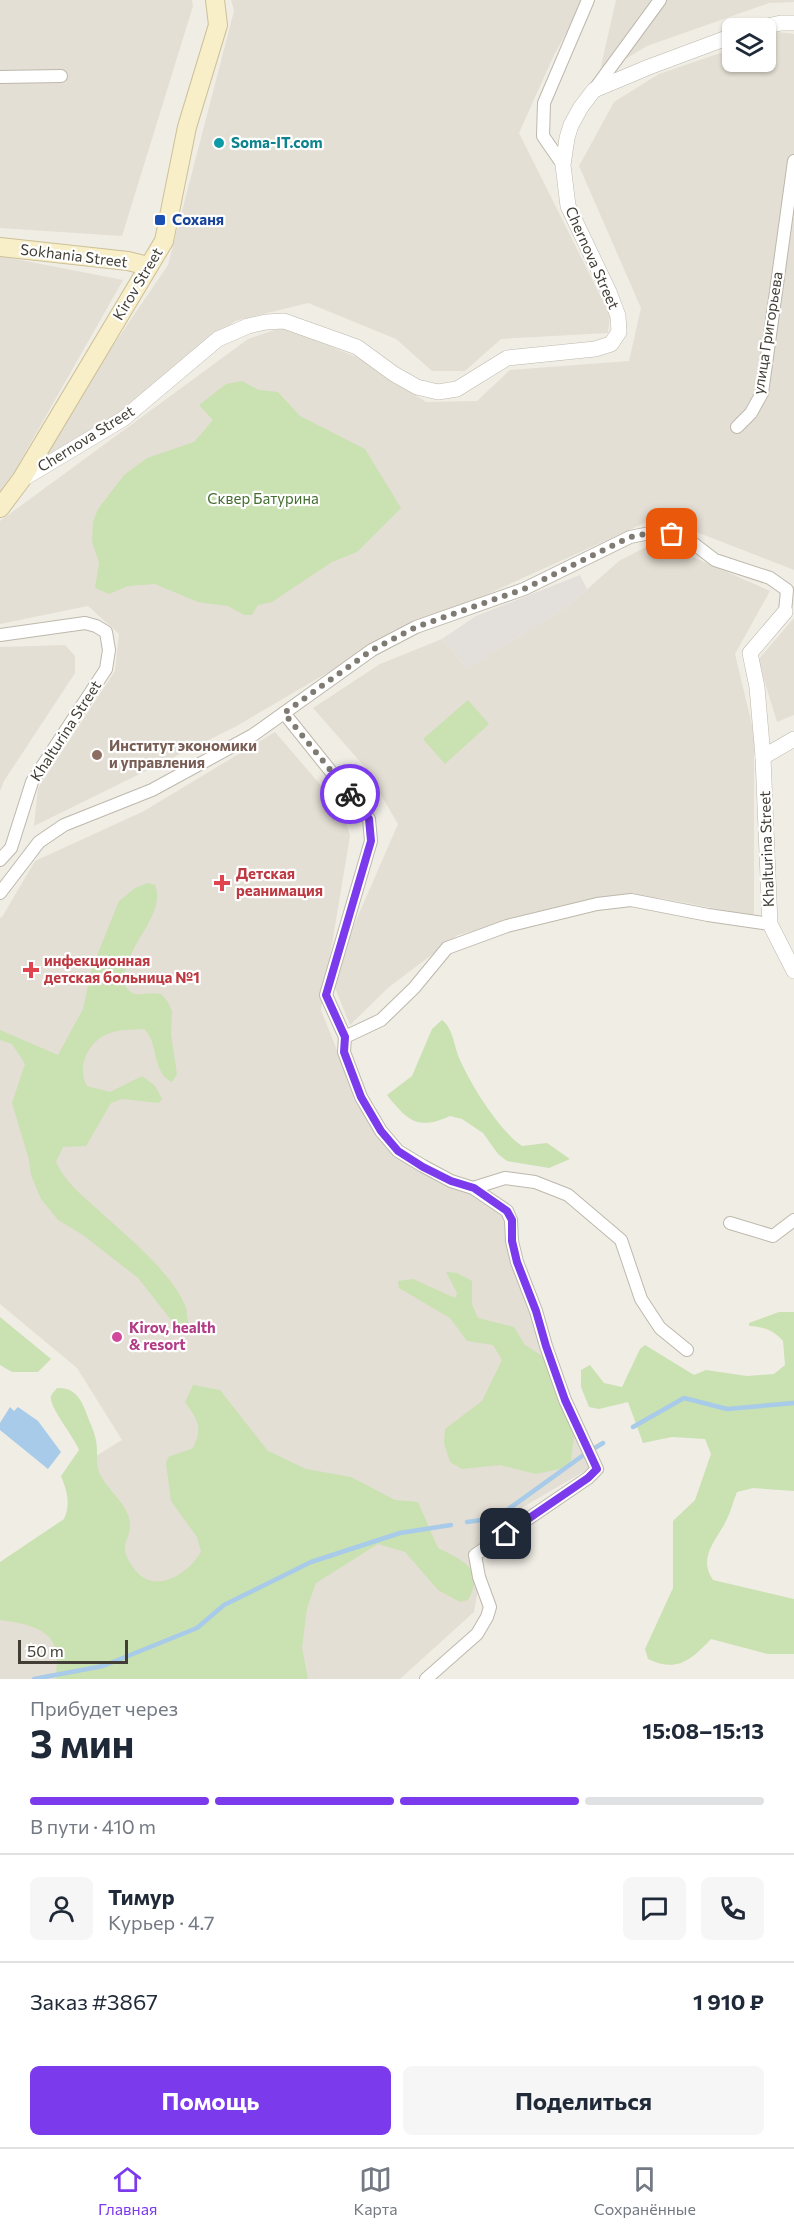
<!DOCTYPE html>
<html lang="ru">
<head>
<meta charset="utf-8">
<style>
	body { margin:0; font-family:Commissioner,sans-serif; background:#f6f6f7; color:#1f2937; height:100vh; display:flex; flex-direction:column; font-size:22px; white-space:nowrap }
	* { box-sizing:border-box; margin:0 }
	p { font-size:20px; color:#747a83 }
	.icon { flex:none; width:33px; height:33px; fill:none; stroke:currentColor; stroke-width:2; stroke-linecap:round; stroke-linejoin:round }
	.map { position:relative; height:1679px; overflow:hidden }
	.sheet { display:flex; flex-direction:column; background:#fff; flex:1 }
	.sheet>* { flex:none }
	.tools { position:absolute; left:722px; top:18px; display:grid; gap:12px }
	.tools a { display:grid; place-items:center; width:54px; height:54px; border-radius:9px; background:#fff; box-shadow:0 2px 4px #0004; font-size:30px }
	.scale { position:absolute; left:18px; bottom:15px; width:110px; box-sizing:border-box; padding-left:6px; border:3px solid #423e35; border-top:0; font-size:16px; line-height:21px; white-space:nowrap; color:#423e35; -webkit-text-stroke:4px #fff; paint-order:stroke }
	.pin { position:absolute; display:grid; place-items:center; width:51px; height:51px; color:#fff; margin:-26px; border-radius:12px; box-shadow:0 3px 9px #0006 }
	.courier { position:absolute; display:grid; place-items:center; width:60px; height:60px; margin:-30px; border:4px solid #7c3aed; border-radius:50%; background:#fff; color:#222; box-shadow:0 2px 8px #0007 }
	.head em { font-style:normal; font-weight:700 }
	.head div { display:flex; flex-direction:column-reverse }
	.head { display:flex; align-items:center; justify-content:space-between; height:102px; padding:0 30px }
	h1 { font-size:39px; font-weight:700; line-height:45px }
	.bar { display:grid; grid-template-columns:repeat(4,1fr); gap:9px 6px; align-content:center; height:72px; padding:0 30px }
	.bar i { height:8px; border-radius:4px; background:#e0e1e3 }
	.bar .active { background:#7c3aed }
	.bar p { grid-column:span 4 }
	.line { display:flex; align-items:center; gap:15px; padding:0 30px; border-top:2px solid #e0e1e3 }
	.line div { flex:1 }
	.round { display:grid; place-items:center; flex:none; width:63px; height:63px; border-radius:9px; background:#f6f6f7 }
	.primary-button { display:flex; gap:12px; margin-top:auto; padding:12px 30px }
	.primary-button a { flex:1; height:69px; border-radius:9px; background:#7c3aed; color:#fff; font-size:24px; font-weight:700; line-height:69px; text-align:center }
	.primary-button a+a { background:#f6f6f7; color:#1f2937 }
	.tabs { display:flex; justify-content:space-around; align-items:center; height:84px; border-top:2px solid #e0e1e3; background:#fff; font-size:16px; color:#747a83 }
	.tabs a { display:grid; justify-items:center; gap:3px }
	.tabs .active { color:#7c3aed }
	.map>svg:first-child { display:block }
	.residential { fill:#e4dfd4 }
	.industrial { fill:#e3dfda }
	.green { fill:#cae1b2 }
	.water { fill:#a7cbe8 }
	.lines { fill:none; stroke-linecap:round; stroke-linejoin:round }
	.stream { stroke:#a7cbe8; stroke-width:4.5 }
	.minor-casing { stroke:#beb8ac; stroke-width:14 }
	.tertiary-casing { stroke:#beb8ac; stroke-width:16 }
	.secondary-casing { stroke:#ccc199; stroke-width:20 }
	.minor { stroke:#fff; stroke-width:12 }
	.tertiary { stroke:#fff; stroke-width:15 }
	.secondary { stroke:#f8eec7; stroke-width:18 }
	.done { stroke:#7f7b73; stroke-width:6; stroke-dasharray:0 10.8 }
	.route { stroke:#7c3aed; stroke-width:8 }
	.culture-dot { fill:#0f9aa8; stroke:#fff; stroke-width:2 }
	.transit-dot { fill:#1a4fb4; stroke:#fff; stroke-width:2 }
	.education-dot { fill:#8d6e63; stroke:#fff; stroke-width:2 }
	.health-dot { fill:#e0444e; stroke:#fff; stroke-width:2 }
	.hotel-dot { fill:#d1479c; stroke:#fff; stroke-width:2 }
	.labels { text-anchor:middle; stroke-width:4.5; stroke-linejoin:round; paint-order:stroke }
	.culture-label { font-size:15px; font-weight:bold; fill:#0d838f; stroke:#fff; text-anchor:start }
	.transit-label { font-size:15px; font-weight:bold; fill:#164399; stroke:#fff; text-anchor:start }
	.street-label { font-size:15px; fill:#423e35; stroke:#fff }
	.park-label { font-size:15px; fill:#446d2f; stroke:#fff }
	.education-label { font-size:15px; font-weight:bold; fill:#785e54; stroke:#fff; text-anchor:start }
	.health-label { font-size:15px; font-weight:bold; fill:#be3a42; stroke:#fff; text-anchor:start }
	.hotel-label { font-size:15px; font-weight:bold; fill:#b23c85; stroke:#fff; text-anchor:start }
</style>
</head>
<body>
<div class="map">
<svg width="794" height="1679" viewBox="0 0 794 1679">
	<rect width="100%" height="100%" fill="#f0ede5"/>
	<g class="residential">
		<polygon points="0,0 192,0 193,6 122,236 0,228"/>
		<polygon points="231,0 585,0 554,55 519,133 610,315 608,333 501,339 465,371 432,371 396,339 308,303 235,321 116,421 33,463 168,265 234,11"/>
		<polygon points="616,0 794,0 794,2 769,3 647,46 599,75"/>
		<polygon points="778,32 794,34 794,570 658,517 375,645 235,727 34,826 38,788 115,671 119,634 88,606 0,624 0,521 248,339 283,327 364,360 426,402 477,401 510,370 629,361 641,308 579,166 614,102 659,74 732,49 732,62 765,62 765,37"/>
		<polygon points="0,256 123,280 9,481 0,493"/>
		<polygon points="657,541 770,591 735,654 754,733 754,916 660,898 540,915 458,935 389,987 350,1025 331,978 398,824 364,766 313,708 380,664 442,639 467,668 567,607 619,561"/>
		<polygon points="794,618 794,715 777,722 758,660"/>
		<polygon points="65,645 75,656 75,673 4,781 0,791 0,647"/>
		<polygon points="275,732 343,811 350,836 321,1010 335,1045 354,1100 384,1139 452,1188 499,1199 514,1211 513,1249 590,1468 518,1510 488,1533 474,1612 400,1679 0,1679 0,1572 104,1495 83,1464 122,1440 77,1368 0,1304 0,918 2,917 35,861 144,811"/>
	</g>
	<polygon class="industrial" points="580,575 587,589 567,607 467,668 442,639 476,616"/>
	<g class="green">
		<polygon points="242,381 259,390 278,392 300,416 365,449 401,508 357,552 332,562 272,602 258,605 252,615 244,615 228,606 198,602 155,584 128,586 109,594 95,588 99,563 92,541 93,522 98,509 124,475 147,458 194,442 213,420 199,405 226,384"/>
		<polygon points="468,700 489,724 445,764 423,739"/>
		<path d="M 148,883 L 155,885 C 164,906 142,932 133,950 C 129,960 125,971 122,981 C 134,1003 141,990 161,994 L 168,1002 L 172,1011 L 171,1034 L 177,1074 L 172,1082 C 151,1072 159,1042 144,1029 C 133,1030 120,1029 110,1033 C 89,1040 76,1066 87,1086 L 110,1092 L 142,1076 L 155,1086 L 162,1099 L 159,1103 L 122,1099 L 111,1103 L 86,1146 L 63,1147 L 56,1162 C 64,1180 80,1194 95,1207 C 124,1234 168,1268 185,1305 C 187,1310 187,1317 188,1323 L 175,1325 L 138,1278 L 83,1235 L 58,1220 L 41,1199 L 31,1175 L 29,1160 L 12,1103 L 25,1064 L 12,1044 L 0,1040 L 0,1030 L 58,1055 L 83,1009 L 92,968 L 119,901 L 135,888 Z"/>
		<path d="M 442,1020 C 454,1029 454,1049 461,1062 C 472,1087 500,1131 522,1146 L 547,1143 L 570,1159 L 549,1168 L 507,1161 L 498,1154 L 483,1133 L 462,1119 L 450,1116 C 417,1131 407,1120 387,1095 L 412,1076 L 432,1029 Z"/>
		<polygon points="446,1272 457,1273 472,1281 472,1304 478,1318 514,1327 525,1345 544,1357 574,1437 571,1460 565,1468 536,1474 500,1465 462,1469 450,1462 444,1443 445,1429 482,1401 502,1360 493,1345 467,1341 450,1318 399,1288 398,1281 413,1279 455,1298 457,1293"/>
		<path d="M 779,1312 L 794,1312 L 794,1491 L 753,1488 L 737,1492 C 733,1501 731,1511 727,1519 C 717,1540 697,1557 713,1580 L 794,1599 L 794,1654 L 768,1654 L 711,1639 C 691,1660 677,1673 648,1659 L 645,1649 L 673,1588 L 673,1521 L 695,1500 L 711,1454 L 705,1439 L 672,1437 L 643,1443 L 628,1402 L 599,1409 L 589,1407 L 581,1387 L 581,1370 L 590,1365 L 604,1383 L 622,1387 L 640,1349 L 645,1345 L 694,1375 L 706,1370 L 747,1376 L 774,1374 L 785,1365 L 783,1341 C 773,1330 764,1327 749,1326 L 749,1323 Z"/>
		<polygon points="0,1317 51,1359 38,1372 12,1372 0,1365"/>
		<path d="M 193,1385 L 220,1390 L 268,1451 L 306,1469 L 351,1477 L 395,1500 L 418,1502 L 438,1548 C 462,1560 486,1569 468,1600 L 460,1602 L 438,1590 L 405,1552 L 378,1544 L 316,1583 L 307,1608 L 302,1648 L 308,1679 L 56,1679 C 56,1670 58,1659 56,1650 C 50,1626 20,1623 0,1620 L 0,1562 L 64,1519 C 71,1504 67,1491 61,1476 L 79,1450 C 75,1438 48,1406 51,1396 C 52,1393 55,1391 57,1388 C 78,1387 83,1404 89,1420 C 92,1427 95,1434 96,1441 C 98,1450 96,1460 98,1469 C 103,1486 122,1498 128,1515 C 134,1532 124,1539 125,1550 C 126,1558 131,1564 135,1570 C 155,1595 188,1574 201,1552 L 197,1537 L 171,1501 L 166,1463 L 168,1457 L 193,1448 C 203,1428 198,1420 185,1402 Z"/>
	</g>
	<polygon class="water" points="10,1407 14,1411 18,1407 38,1421 61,1452 48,1469 0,1430 0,1423"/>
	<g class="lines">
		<g class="stream">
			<polyline points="633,1427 684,1398 727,1409 794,1403"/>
			<polyline points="467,1522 496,1518 585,1454 603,1443"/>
			<polyline points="34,1679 103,1666 197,1628 224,1605 311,1562 400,1533 451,1525"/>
		</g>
		<g class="minor-casing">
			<g id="minor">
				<polyline points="0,77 61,76"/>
				<polyline points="594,90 660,0"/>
				<polyline points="563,165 543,136 544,103 588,0"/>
				<polyline points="737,427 751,413 762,393 794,161"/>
				<polyline points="0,635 85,623 96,626 106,632 109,650 106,669 32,782 11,848 0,860"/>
				<polyline points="284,713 369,819 371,841 326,995 345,1037 344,1052 361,1097 381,1131 398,1151 423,1166 451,1181 473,1188 507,1211 511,1220 512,1241 517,1262 536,1311 546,1346 565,1400 597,1469 588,1478 475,1555 479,1577 490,1607 487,1617 477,1634 426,1679"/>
				<polyline points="0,893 39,842 64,825 152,790 253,735 372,650 416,627 524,589 630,537 660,531 685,537 715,560 770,578 787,590 785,612"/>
				<polyline points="345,1037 381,1020 414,988 447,948 507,926 597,904 631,900 708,915 770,924"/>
				<polyline points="473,1188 505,1178 535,1182 568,1195 621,1240 641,1299 660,1328 687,1350"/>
				<polyline points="730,1223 773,1236 794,1220"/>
			</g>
		</g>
		<g class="tertiary-casing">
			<g id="tertiary">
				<polyline points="758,28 781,23 794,23"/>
				<polyline points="21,480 123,419 218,339 248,326 266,322 284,321 357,347 394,374 417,387 438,392 457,389 507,358 595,349 611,344 619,332 618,316 609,292 568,206 563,165 567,138 571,125 581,107 594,90 649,67 732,36"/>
				<polyline points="785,612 750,653 757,687 763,757 794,739"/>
				<polyline points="763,757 770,924 794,971"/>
			</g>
		</g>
		<g class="secondary-casing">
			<g id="secondary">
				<polyline points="0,247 128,261 148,266"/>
				<polyline points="0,508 21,480 164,241 187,127 218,25 215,0"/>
			</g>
		</g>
		<use href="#minor" class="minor"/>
		<use href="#tertiary" class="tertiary"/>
		<use href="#secondary" class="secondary"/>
	</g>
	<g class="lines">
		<polyline class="done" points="350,794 284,713 372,650 416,627 524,589 630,537 660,531 672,534"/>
		<polyline class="route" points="350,794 369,819 371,841 326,995 345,1037 344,1052 361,1097 381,1131 398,1151 423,1167 451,1181 474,1188 507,1211 512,1220 512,1241 517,1262 536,1311 546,1346 565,1400 597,1469 588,1478 506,1534"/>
	</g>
	<circle class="culture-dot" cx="219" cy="143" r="6"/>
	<rect class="transit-dot" x="154" y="214" width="12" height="12" rx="3"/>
	<circle class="education-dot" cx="97" cy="755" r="6"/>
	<g class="health-dot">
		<path d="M219 874h6v6h6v6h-6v6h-6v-6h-6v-6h6z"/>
		<path d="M28 961h6v6h6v6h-6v6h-6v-6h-6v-6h6z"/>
	</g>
	<circle class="hotel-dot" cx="117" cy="1337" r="6"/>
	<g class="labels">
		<g class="culture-label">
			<text x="231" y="148">Soma-IT.com</text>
		</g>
		<g class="transit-label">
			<text x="172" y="225">Соханя</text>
		</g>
		<g class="street-label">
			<text transform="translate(74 256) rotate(7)" y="5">Sokhania Street</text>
			<text transform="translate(592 258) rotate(66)" y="5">Chernova Street</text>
			<text transform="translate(138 284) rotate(-59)" y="5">Kirov Street</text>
			<text transform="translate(768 333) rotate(-81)" y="5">улица Григорьева</text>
			<text transform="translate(86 439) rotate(-32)" y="5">Chernova Street</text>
			<text transform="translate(66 731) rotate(-57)" y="5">Khalturina Street</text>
			<text transform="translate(767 849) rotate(-92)" y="5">Khalturina Street</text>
		</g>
		<g class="park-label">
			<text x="263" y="504">Сквер Батурина</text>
		</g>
		<g class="education-label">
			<text x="109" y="751">Институт экономики<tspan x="109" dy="17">и управления</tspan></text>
		</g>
		<g class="health-label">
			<text x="236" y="879">Детская<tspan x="236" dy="17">реанимация</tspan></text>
			<text x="44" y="966">инфекционная<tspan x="44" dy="17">детская больница №1</tspan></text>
		</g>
		<g class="hotel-label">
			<text x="129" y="1333">Kirov, health<tspan x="129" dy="17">&amp; resort</tspan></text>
		</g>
	</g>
</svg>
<div class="tools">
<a><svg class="icon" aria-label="layers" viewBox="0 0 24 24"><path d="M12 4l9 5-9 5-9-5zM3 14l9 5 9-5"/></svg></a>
</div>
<div class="scale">50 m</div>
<div class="pin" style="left:672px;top:534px;background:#ea580c"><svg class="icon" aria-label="bag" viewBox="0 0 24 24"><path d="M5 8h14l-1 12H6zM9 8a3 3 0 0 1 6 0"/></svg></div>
<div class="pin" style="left:506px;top:1534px;background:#1f2937"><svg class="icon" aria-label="home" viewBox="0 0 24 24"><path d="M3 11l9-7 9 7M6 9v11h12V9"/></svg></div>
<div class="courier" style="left:350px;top:794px"><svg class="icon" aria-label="bike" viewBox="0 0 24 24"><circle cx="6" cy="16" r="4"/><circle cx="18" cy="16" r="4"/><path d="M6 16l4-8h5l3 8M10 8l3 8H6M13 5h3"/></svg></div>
</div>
<section class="sheet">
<div class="head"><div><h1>3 мин</h1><p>Прибудет через</p></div><em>15:08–15:13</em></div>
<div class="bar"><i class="active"></i><i class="active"></i><i class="active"></i><i></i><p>В пути · 410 m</p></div>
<div class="line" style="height:108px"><a class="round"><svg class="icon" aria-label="person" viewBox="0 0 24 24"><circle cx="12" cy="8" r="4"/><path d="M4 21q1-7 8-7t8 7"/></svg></a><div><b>Тимур</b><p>Курьер · 4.7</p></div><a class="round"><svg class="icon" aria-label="chat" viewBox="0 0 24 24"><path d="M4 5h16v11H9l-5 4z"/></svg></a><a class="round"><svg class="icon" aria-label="phone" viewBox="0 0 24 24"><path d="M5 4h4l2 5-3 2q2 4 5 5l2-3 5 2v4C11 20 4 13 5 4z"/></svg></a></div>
<div class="line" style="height:78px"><div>Заказ #3867</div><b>1 910 ₽</b></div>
<div class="primary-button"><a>Помощь</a><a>Поделиться</a></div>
</section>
<nav class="tabs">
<a class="active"><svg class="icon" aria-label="home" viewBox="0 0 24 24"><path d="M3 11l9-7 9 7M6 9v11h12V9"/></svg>Главная</a>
<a><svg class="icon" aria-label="map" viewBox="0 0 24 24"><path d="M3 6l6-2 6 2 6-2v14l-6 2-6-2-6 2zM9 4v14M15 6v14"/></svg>Карта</a>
<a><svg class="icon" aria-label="saved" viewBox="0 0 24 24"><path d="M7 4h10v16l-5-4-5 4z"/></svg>Сохранённые</a>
</nav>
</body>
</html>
